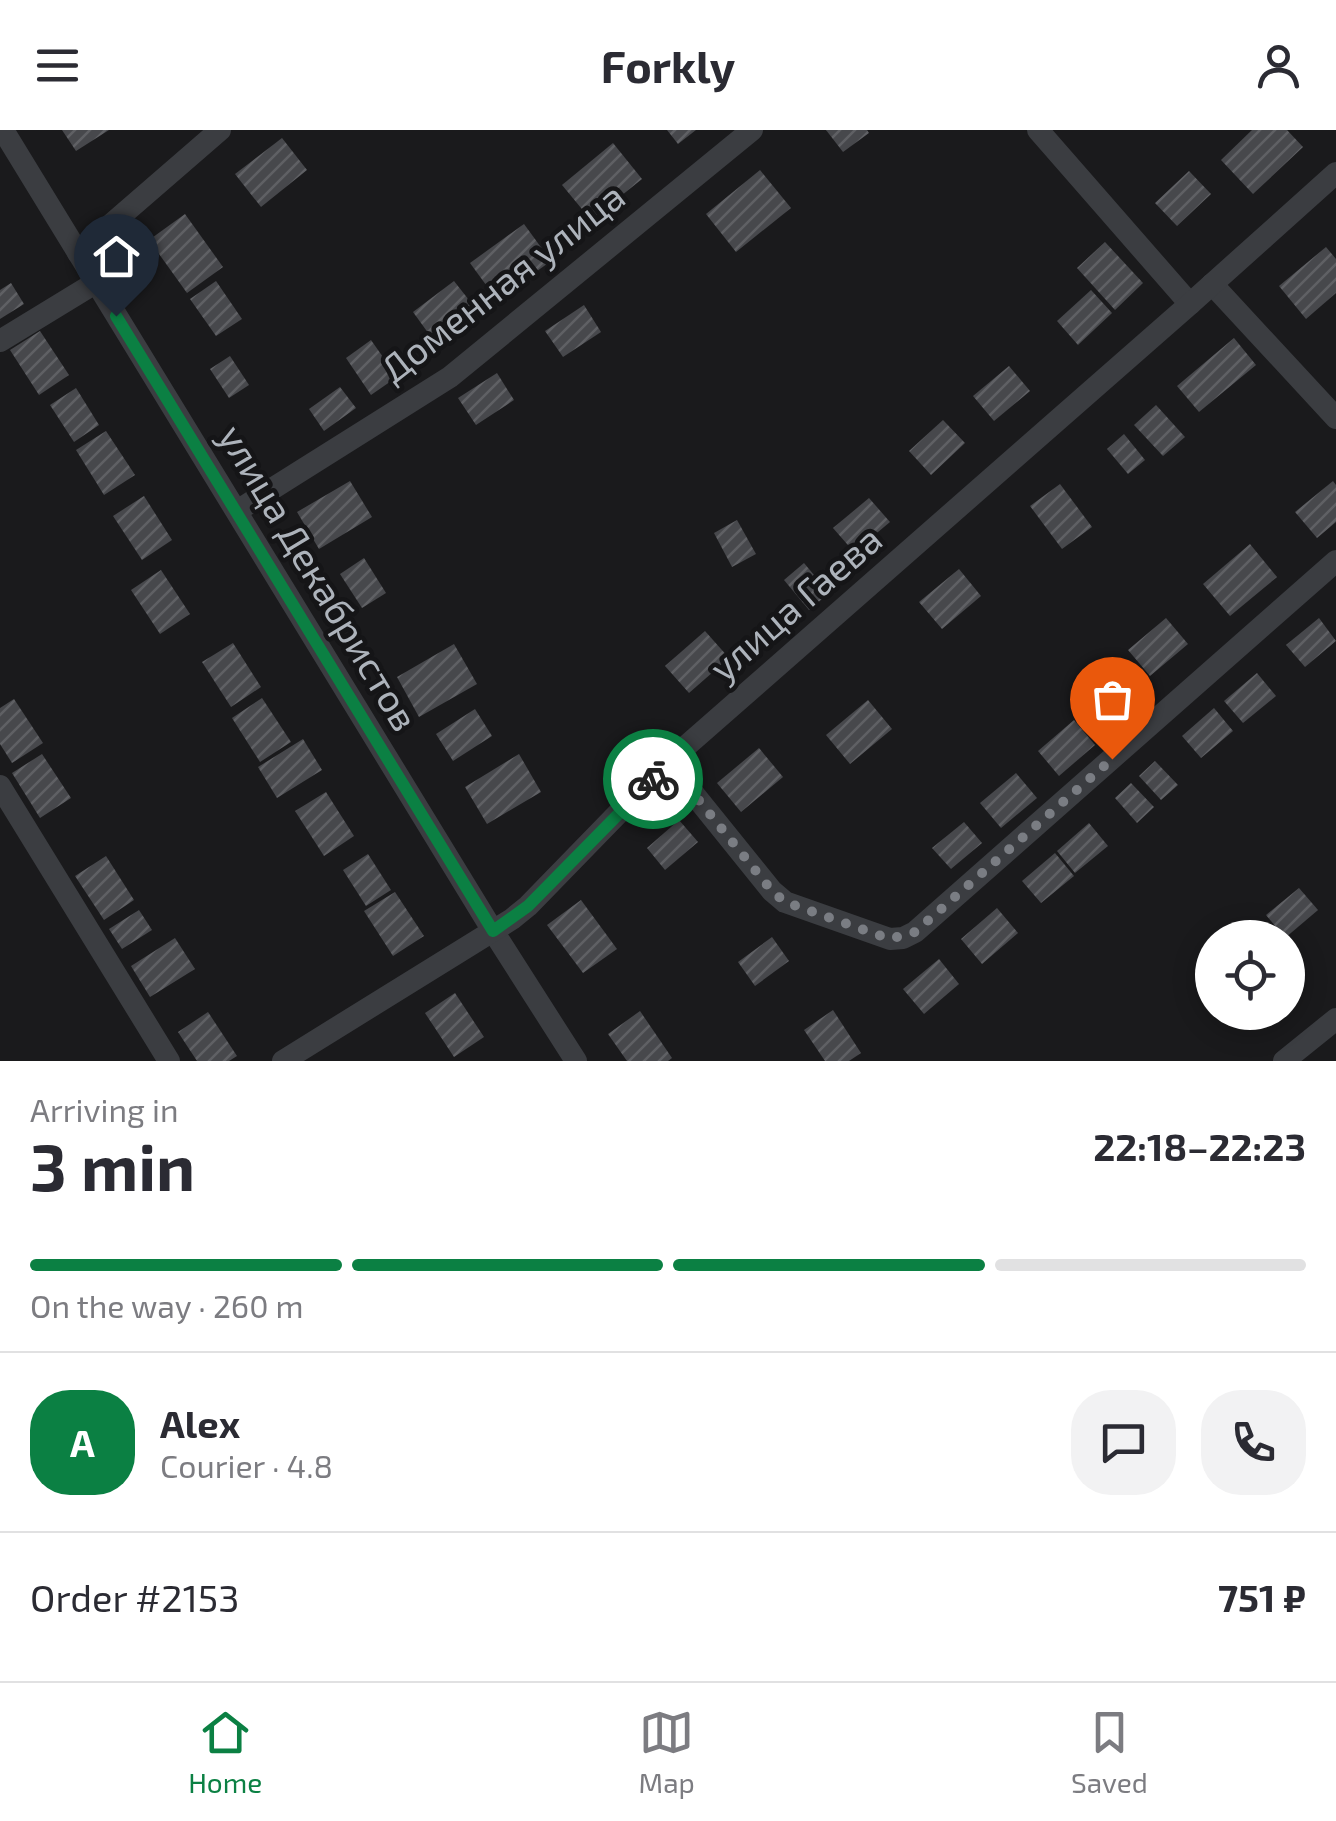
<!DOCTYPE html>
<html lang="en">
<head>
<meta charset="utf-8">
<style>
	body { margin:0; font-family:"Exo 2",sans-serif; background:#f2f2f3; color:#2b2b33; height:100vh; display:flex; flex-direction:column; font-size:38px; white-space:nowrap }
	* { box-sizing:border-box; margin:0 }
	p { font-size:32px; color:#7c7c81 }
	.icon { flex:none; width:55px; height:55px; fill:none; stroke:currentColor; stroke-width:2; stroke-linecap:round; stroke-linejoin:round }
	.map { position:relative; height:931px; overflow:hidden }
	.drawer { display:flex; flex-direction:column; background:#fff; flex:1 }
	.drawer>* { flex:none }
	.buttons { position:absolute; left:1195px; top:790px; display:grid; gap:20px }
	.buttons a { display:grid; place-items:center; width:110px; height:110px; border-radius:50%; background:#fff; box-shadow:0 5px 25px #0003; font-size:50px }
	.pin { position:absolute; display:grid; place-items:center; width:85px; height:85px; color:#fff; margin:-102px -42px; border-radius:50% 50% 50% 0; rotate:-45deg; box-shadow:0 0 10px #0007 }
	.pin .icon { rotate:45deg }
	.courier { position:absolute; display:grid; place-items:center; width:100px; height:100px; margin:-50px; border:8px solid #0b8043; border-radius:50%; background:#fff; color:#222; box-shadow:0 2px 12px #0007 }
	.summary em { font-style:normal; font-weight:700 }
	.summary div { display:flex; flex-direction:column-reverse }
	.summary { display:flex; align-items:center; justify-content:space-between; height:170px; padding:0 30px }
	h1 { font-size:65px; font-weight:700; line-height:75px }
	.bar { display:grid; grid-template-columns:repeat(4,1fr); gap:15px 10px; align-content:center; height:120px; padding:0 30px }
	.bar i { height:12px; border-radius:8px; background:#e1e1e2 }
	.bar .current { background:#0b8043 }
	.bar p { grid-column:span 4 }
	.line { display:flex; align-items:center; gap:25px; padding:0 30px; border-top:2px solid #e1e1e2 }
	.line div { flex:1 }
	.round { display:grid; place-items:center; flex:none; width:105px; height:105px; border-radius:40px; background:#f2f2f3 }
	header { display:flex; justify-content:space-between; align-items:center; height:130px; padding:0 30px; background:#fff; font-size:45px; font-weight:700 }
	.menu { display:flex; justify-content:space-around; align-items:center; height:140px; border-top:2px solid #e1e1e2; background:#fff; font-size:28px; color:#7c7c81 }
	.menu a { display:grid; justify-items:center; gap:5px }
	.menu .current { color:#0b8043 }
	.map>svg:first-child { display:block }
	.building { fill:url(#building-hatch) }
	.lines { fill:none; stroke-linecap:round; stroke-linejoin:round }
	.minor { stroke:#3b3d41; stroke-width:22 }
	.done { stroke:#7a7d83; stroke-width:10; stroke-dasharray:0 18 }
	.route { stroke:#0b8043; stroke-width:12 }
	.labels { text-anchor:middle; stroke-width:9; stroke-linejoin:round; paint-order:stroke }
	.street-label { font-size:38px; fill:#adb3bb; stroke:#151517 }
</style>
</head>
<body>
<header><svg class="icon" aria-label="menu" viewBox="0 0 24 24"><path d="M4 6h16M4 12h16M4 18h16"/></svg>Forkly<svg class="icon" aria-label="person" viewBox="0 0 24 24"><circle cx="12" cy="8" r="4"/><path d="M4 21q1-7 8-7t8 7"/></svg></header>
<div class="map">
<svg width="1336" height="931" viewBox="0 0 1336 931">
	<defs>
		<pattern id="building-hatch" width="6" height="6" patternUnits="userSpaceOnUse" patternTransform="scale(2.5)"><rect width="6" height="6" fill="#47484c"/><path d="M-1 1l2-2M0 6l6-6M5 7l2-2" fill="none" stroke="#5f6064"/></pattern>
	</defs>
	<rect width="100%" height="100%" fill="#1a1a1c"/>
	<g class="building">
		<polygon points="62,0 109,0 76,21"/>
		<polygon points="667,0 696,0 678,14"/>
		<polygon points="826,0 867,0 869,3 843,22"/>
		<polygon points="1252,0 1287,0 1303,17 1253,64 1221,30"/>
		<polygon points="282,8 307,40 261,77 235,44"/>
		<polygon points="613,13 642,49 591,90 562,55"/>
		<polygon points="760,40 791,78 736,122 706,84"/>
		<polygon points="1189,41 1211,64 1177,96 1155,73"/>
		<polygon points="185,84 223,137 187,163 149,110"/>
		<polygon points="524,94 551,131 497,170 470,133"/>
		<polygon points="1105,112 1143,153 1115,180 1077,138"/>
		<polygon points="1326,117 1336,129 1336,163 1306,189 1279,156"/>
		<polygon points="216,151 242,189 216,206 190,169"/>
		<polygon points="454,151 476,179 434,211 413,182"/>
		<polygon points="11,153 24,174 0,189 0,160"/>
		<polygon points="1091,160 1112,183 1078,215 1057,191"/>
		<polygon points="584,175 601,202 563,227 545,201"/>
		<polygon points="40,201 69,245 39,265 10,220"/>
		<polygon points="1234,208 1256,235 1199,282 1177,256"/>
		<polygon points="371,210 397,247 371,265 346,228"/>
		<polygon points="230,226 249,255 229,268 210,239"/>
		<polygon points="1009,236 1030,261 994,291 973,266"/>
		<polygon points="497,243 514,270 476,295 458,268"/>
		<polygon points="340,257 356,278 324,301 309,279"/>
		<polygon points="76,258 99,295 74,312 50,275"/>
		<polygon points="1156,275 1185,307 1163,326 1134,295"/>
		<polygon points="943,290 965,313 931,345 909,321"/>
		<polygon points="106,301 135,345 104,365 76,320"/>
		<polygon points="1124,304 1145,330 1128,344 1107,319"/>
		<polygon points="350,351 372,387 319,419 297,382"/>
		<polygon points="1333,351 1336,355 1336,392 1317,408 1295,382"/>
		<polygon points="1060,354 1092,397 1062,419 1030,376"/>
		<polygon points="144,366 172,410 142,430 113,386"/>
		<polygon points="869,368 890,392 854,422 833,398"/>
		<polygon points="737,390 756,424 732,437 714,403"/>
		<polygon points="1250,414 1277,447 1230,486 1203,454"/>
		<polygon points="364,428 386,463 362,478 340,444"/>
		<polygon points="804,433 829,463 809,480 784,450"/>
		<polygon points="959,439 981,466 942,499 919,472"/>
		<polygon points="161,440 190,484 160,504 131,460"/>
		<polygon points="1166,488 1188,514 1150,546 1128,520"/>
		<polygon points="1319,488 1336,511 1305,537 1286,515"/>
		<polygon points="705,501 729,528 689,563 665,536"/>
		<polygon points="233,513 261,557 231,577 202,532"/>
		<polygon points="454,514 477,554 419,587 397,547"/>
		<polygon points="1257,543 1276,566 1243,593 1224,571"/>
		<polygon points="1126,547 1145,570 1112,598 1092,575"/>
		<polygon points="262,568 291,612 260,632 232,588"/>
		<polygon points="14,569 43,613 12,633 0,614 0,578"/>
		<polygon points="868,570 892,599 850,634 826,605"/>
		<polygon points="1214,578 1233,601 1201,628 1182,606"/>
		<polygon points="475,579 492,606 453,631 436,604"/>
		<polygon points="1074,590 1095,615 1059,646 1038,621"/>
		<polygon points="303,609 322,640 277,668 258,637"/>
		<polygon points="759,618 783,647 741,682 717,653"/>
		<polygon points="42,624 71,668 40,688 12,643"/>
		<polygon points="519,624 541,662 487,694 465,657"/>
		<polygon points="1155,631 1178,655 1161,670 1139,646"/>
		<polygon points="1016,643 1037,668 1001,698 980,673"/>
		<polygon points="1131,653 1154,677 1137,693 1115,668"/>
		<polygon points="326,662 354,706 324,726 295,681"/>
		<polygon points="679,690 698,712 665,740 647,718"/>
		<polygon points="964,692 982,713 951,739 932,718"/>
		<polygon points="1089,693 1108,716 1075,743 1057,721"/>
		<polygon points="1055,723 1074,746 1041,773 1022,751"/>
		<polygon points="368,724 391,760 366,776 343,740"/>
		<polygon points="106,726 134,770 104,790 75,746"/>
		<polygon points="1299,758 1318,780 1285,808 1266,785"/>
		<polygon points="395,762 424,806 393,826 364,781"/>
		<polygon points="581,770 617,819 583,843 547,795"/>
		<polygon points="997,778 1018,803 982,834 961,809"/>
		<polygon points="139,780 152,800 122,819 109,799"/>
		<polygon points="772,807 789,831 755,856 738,832"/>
		<polygon points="175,808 195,839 150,867 131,836"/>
		<polygon points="939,829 959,854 924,884 903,859"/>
		<polygon points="455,863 484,907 454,927 425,883"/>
		<polygon points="833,880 861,923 849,931 825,931 804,900"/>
		<polygon points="640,881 672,928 668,931 627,931 608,904"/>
		<polygon points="208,882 237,926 229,931 197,931 178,902"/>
	</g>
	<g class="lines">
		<g class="minor">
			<polyline points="3,0 493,801 576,931"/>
			<polyline points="1038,0 1190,174"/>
			<polyline points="78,123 220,0"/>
			<polyline points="1212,154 1336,288"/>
			<polyline points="0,211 95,153"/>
			<polyline points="237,381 450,247 752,0"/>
			<polyline points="668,632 772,761 785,772 890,809 903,808 915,802 1336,431"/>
			<polyline points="0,656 169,931"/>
			<polyline points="283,931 512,789 528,776 668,632 1190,174 1336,43"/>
			<polyline points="1284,931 1336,889"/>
		</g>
	</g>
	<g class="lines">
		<polyline class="done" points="653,649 668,632 772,761 785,772 890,809 915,802 1112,629"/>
		<polyline class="route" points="116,186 493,801 528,776 653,649"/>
	</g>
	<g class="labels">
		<g class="street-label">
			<text transform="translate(503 153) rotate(-38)" y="13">Доменная улица</text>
			<text transform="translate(318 448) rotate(59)" y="13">улица Декабристов</text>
			<text transform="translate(796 474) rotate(-41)" y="13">улица Гаева</text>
		</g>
	</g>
</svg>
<div class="buttons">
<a><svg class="icon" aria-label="locate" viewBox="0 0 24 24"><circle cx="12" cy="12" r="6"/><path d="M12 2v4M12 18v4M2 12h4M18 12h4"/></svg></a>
</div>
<div class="pin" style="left:1112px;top:629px;background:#ea580c"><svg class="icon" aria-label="bag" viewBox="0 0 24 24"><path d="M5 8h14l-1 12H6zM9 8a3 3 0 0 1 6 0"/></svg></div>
<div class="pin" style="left:116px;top:186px;background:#1f2937"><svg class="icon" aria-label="home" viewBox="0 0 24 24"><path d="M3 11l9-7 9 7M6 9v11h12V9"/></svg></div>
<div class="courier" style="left:653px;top:649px"><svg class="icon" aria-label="bike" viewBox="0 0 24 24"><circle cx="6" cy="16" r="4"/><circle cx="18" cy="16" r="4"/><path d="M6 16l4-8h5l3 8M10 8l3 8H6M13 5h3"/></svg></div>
</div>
<section class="drawer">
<div class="summary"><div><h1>3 min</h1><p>Arriving in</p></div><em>22:18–22:23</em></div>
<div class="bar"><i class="current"></i><i class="current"></i><i class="current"></i><i></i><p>On the way · 260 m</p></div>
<div class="line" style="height:180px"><b class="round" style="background:#0b8043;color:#fff">A</b><div><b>Alex</b><p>Courier · 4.8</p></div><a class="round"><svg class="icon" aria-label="chat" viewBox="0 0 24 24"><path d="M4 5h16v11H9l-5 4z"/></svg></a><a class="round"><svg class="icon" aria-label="phone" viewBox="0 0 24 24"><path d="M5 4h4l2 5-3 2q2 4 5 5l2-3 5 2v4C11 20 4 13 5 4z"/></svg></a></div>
<div class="line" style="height:130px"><div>Order #2153</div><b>751 ₽</b></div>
</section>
<nav class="menu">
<a class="current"><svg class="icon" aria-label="home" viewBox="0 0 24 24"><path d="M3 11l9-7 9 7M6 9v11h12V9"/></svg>Home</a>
<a><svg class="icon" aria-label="map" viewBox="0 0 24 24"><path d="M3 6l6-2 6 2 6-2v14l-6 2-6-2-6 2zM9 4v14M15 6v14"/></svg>Map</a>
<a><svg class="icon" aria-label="saved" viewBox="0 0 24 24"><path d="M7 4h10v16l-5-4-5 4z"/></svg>Saved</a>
</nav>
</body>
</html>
